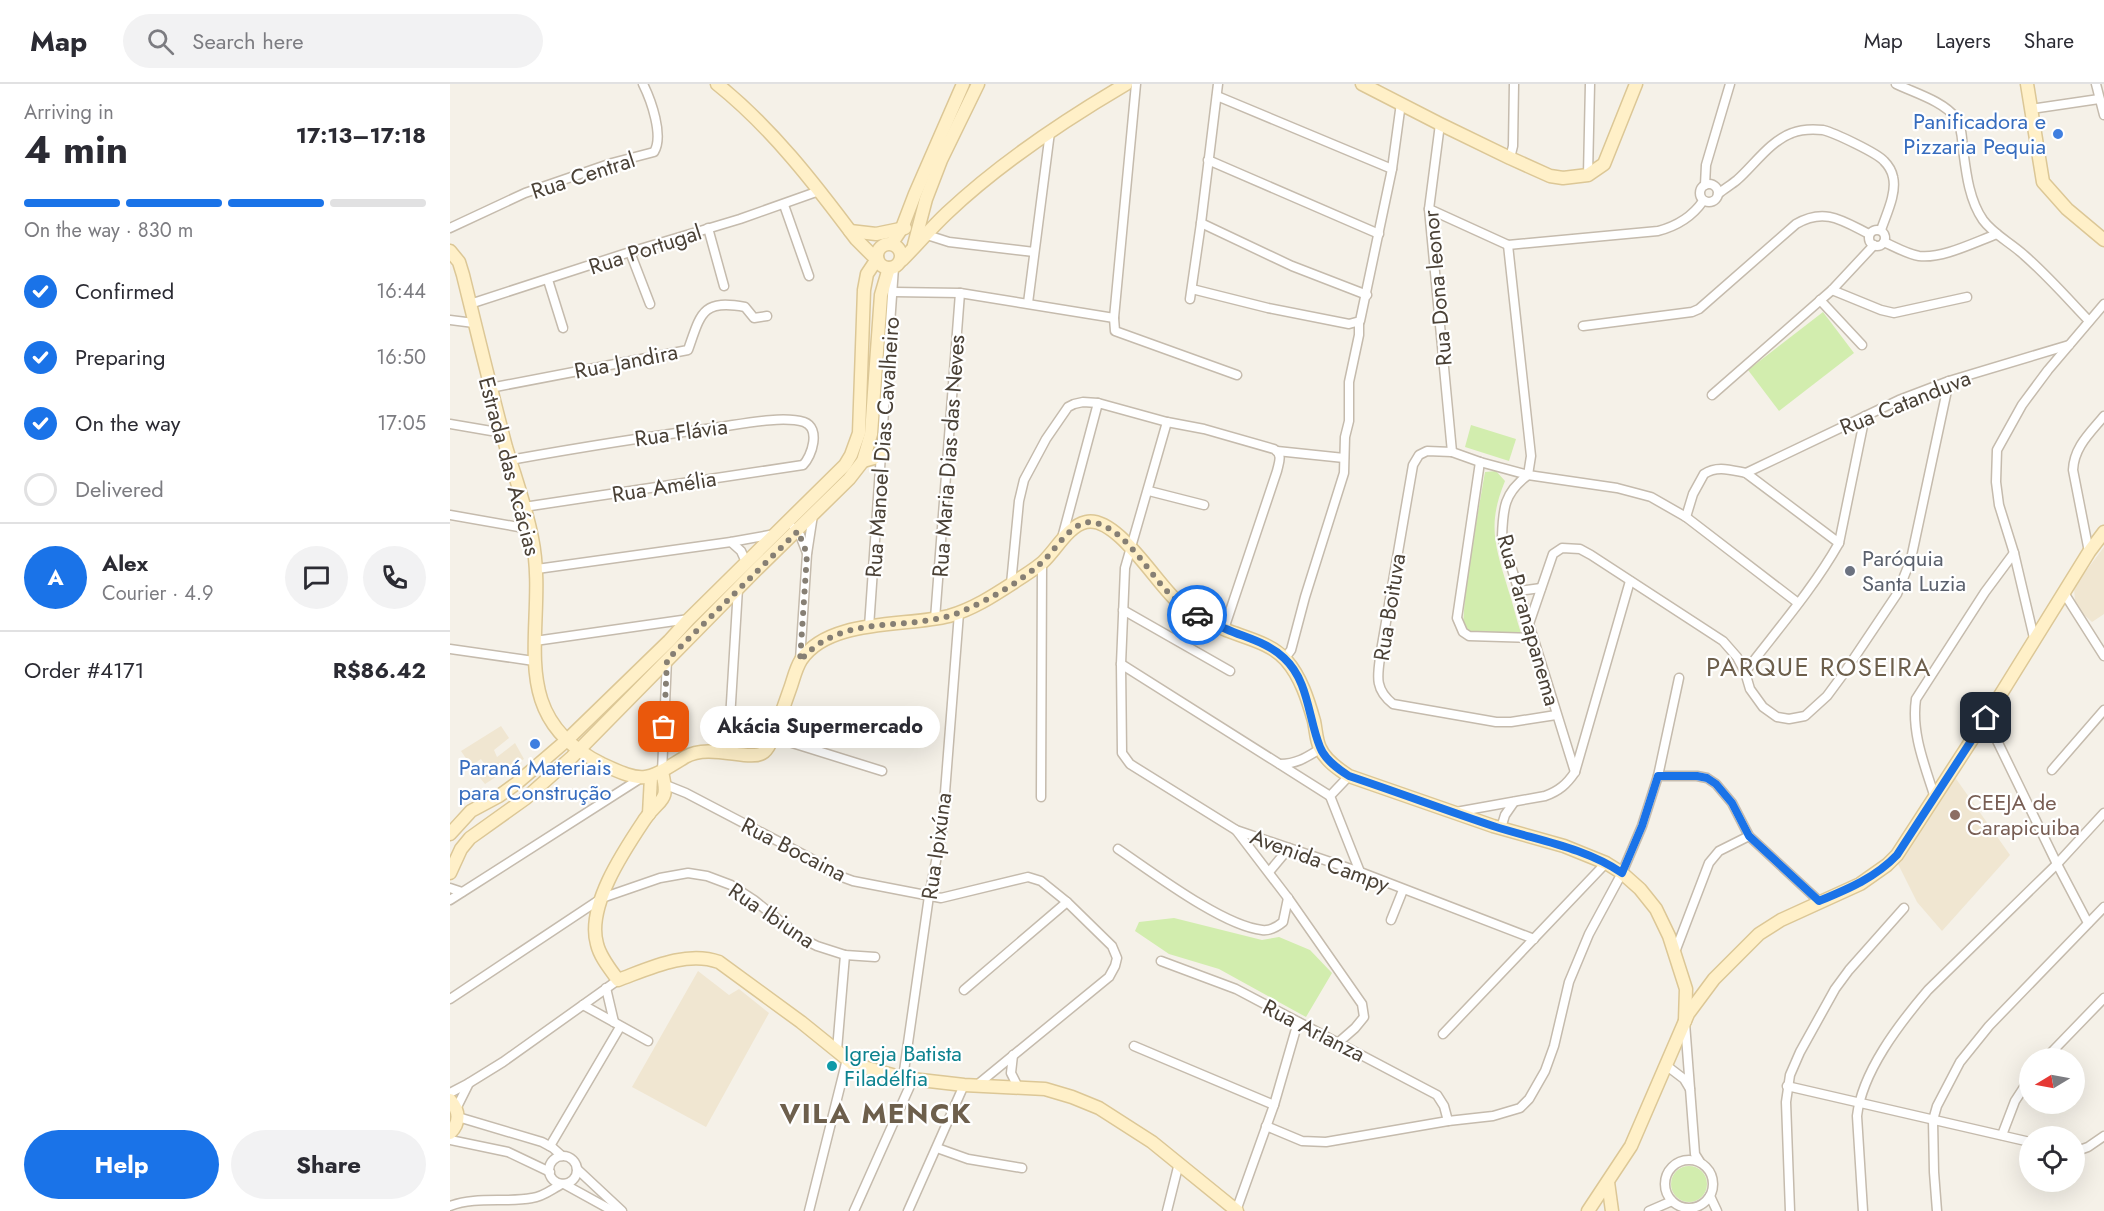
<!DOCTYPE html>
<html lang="en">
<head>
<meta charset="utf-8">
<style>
	body { margin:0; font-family:Jost,sans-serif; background:#f2f2f3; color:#2b2b33; height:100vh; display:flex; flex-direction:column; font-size:22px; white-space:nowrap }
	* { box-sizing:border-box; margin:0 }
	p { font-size:20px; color:#7c7c81 }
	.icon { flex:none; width:33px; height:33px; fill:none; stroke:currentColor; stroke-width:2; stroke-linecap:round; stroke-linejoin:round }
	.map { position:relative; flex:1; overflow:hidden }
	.drawer { display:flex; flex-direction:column; background:#fff; width:450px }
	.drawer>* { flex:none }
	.needle { width:39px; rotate:260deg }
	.buttons { position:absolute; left:1569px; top:964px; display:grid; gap:12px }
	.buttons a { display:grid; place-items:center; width:66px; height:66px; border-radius:50%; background:#fff; box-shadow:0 6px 24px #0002; font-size:30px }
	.pin { position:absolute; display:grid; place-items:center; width:51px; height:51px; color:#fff; margin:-26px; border-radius:12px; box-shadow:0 3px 9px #0006 }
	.courier { position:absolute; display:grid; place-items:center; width:60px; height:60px; margin:-30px; border:4px solid #1a73e8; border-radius:50%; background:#fff; color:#222; box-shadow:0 2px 8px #0007 }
	.bubble { position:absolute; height:42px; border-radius:21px; background:#fff; box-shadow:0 6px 24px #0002; font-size:20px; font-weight:700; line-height:42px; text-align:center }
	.headline em { font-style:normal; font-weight:700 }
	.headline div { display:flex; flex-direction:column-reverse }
	.headline { display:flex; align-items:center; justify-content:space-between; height:102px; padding:0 24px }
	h1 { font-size:39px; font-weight:700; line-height:45px }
	.bar { display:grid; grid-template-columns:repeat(4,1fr); gap:9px 6px; align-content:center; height:72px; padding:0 24px }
	.bar i { height:8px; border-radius:4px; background:#e1e1e2 }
	.bar .active { background:#1a73e8 }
	.bar p { grid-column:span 4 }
	.line { display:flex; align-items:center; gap:15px; padding:0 24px; border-top:2px solid #e1e1e2 }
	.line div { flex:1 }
	.round { display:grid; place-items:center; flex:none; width:63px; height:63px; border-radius:32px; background:#f2f2f3 }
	ol { padding:0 24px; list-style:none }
	li { display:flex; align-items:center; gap:18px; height:66px }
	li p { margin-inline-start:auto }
	li .icon { padding:6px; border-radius:50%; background:#1a73e8; color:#fff; stroke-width:4 }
	li:last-child { color:#7c7c81 }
	li i { width:33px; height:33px; border:3px solid #e1e1e2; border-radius:50% }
	.primary-button { display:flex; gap:12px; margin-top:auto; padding:12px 24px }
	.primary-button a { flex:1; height:69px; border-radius:36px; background:#1a73e8; color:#fff; font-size:24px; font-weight:700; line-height:69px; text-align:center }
	.primary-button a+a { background:#f2f2f3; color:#2b2b33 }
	header { display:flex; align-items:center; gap:36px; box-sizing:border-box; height:84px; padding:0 30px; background:#fff; border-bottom:2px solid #e1e1e2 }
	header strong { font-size:28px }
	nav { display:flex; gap:33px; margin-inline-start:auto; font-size:21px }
	.search { width:420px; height:54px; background:#f2f2f3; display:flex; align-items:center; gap:15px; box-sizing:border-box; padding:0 21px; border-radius:33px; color:#7c7c81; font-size:22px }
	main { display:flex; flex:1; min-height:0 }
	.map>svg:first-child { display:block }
	.education { fill:#f0e6d1 }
	.green { fill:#d2edae }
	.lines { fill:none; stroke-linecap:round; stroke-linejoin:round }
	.street-casing { stroke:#c5bbad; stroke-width:11 }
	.secondary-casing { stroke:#dcc796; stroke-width:15 }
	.street { stroke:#fff; stroke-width:8 }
	.secondary { stroke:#fff0c8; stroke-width:12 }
	.done { stroke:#867f74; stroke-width:6; stroke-dasharray:0 10.8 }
	.route { stroke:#1a73e8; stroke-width:8 }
	.shop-dot { fill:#3f7fe0; stroke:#fff; stroke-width:2 }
	.worship-dot { fill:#6b7280; stroke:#fff; stroke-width:2 }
	.education-dot { fill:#8d6e63; stroke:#fff; stroke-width:2 }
	.culture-dot { fill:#0f9aa8; stroke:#fff; stroke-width:2 }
	.labels { text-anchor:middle; stroke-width:4.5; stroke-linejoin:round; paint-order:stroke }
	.shop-label { font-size:22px; fill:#366cbe; stroke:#fff; text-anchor:end }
	.street-label { font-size:22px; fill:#4a4136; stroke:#fff }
	.worship-label { font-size:22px; fill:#5b616d; stroke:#fff; text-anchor:start }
	.education-label { font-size:22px; fill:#785e54; stroke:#fff; text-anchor:start }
	.culture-label { font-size:22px; fill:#0d838f; stroke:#fff; text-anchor:start }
	.quarter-label { font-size:26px; letter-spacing:1.5px; fill:#6d5f4c; stroke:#fff }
	.district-label { font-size:28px; font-weight:bold; letter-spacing:1.5px; fill:#6d5f4c; stroke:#fff }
</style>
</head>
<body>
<header>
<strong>Map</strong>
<div class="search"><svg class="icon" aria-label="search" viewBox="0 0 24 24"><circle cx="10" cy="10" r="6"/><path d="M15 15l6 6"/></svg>Search here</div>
<nav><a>Map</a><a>Layers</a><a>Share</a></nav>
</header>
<main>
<section class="drawer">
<div class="headline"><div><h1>4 min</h1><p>Arriving in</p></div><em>17:13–17:18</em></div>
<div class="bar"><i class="active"></i><i class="active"></i><i class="active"></i><i></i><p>On the way · 830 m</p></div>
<ol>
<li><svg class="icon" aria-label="check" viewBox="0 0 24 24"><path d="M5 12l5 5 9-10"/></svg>Confirmed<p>16:44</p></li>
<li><svg class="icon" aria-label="check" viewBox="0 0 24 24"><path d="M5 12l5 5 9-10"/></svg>Preparing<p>16:50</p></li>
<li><svg class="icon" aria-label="check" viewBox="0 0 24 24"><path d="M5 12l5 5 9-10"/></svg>On the way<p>17:05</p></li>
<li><i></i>Delivered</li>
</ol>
<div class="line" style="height:108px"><b class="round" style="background:#1a73e8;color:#fff">A</b><div><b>Alex</b><p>Courier · 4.9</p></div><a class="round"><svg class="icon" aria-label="chat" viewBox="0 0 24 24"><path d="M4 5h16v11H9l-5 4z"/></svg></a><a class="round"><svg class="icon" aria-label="phone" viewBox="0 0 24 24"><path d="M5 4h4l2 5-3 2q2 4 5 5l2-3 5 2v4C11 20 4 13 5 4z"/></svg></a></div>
<div class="line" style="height:78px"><div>Order #4171</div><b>R$86.42</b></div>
<div class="primary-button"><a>Help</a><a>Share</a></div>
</section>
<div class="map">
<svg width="1654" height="1127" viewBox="0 0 1654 1127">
	<rect width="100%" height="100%" fill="#f5f1e8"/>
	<g class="education">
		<polygon points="1654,463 1654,530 1642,538 1630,527 1625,518 1624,503"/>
		<polygon points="51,642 59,654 44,666 47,673 65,659 74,675 59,684 56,681 47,687 49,691 35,700 25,688 35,681 31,675 21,682 11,667"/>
		<polygon points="1504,692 1560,771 1492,847 1467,818 1448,780"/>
		<polygon points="248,887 279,911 289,905 319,929 256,1043 182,1003"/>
	</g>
	<g class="green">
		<polygon points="1373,228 1404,269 1329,327 1298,286"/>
		<polygon points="1021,341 1066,355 1059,377 1015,363"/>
		<path d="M 1046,387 L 1055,397 C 1037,441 1045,461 1058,505 C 1063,520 1066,534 1071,549 L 1017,548 L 1013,541 L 1016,497 L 1035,388 Z"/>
		<polygon points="724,834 812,856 829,853 860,866 882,889 856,933 769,885 719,870 685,847 689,838"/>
		<circle cx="1239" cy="1100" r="18"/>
	</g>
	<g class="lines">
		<g class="street-casing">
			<g id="street">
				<polyline points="686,0 664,234 665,247 787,291"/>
				<path d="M 1446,0 C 1465,9 1493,17 1506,34 C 1512,43 1512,55 1513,65 C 1516,88 1519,116 1533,136 C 1543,150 1561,159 1574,171 C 1598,192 1618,215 1639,237"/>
				<polyline points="1646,0 1654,31"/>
				<polyline points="767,12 942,85"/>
				<polyline points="1581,25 1649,15"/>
				<polyline points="990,40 979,125 1002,368"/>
				<polyline points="1060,74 1063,62 1064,0"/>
				<polyline points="758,76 929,150"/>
				<polyline points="1138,91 1140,0"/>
				<circle cx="1259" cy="109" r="9"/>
				<polyline points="1255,101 1256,81 1280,0"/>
				<path d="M 1268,110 C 1274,105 1281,101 1287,96 C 1304,81 1320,57 1342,49 C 1352,45 1363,45 1373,46 C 1385,49 1427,69 1434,77 C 1438,81 1442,88 1443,93 C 1447,109 1436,131 1431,146"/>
				<polyline points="334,121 359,192"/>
				<path d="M 979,125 L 1058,161 L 1208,147 C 1227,142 1242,133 1253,117"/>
				<polyline points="751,139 842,182 917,211"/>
				<path d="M 0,144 L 75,109 L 162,79 L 204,68 C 214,52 201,16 193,0"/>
				<polyline points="258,144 274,202"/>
				<circle cx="1427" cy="154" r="8"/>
				<polyline points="477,151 499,158 584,168"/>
				<path d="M 1434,158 C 1445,163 1457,170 1469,172 C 1492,175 1525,158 1547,150"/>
				<polyline points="1058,161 1081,372 1078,391"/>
				<polyline points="180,168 200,220"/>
				<polyline points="98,196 113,244"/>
				<polyline points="742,205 818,224 899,240 910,237 942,85 951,19"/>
				<polyline points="1382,206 1431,226 1444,229 1517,213"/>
				<polyline points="444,208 510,209 664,234"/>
				<polyline points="740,215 751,139 768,0"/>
				<polyline points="1370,216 1412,261"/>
				<polyline points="578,219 600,48"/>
				<polyline points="20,220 180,168 290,135 369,107"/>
				<polyline points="0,236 24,239"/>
				<path d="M 1133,242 L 1242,228 L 1249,225 L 1346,140 C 1375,123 1393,137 1419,150"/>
				<path d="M 40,304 L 238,266 C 251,229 252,215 295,223 L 304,234 L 317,232"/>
				<polyline points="1262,311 1382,206 1424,161"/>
				<polyline points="717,338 675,484 671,580 672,669 680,680 786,746 910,788 1084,855"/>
				<polyline points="0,340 53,349"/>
				<polyline points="827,367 894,374"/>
				<path d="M 60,376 C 127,364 195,353 263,344 C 287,341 331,331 354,338 C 371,344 362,372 353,381 L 74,423"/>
				<polyline points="1030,378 1007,534 1013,548 1019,552 1083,554"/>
				<polyline points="1296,389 1449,316 1499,297 1619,261"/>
				<path d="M 1078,391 C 1054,409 1053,424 1052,453 L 1125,688"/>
				<polyline points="699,407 754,421"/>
				<polyline points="0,431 80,445"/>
				<path d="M 1236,433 L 1243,410 L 1254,390 C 1267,381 1281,386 1296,389 L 1389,459"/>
				<polyline points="344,444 350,451 357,469"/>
				<polyline points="612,454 648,319"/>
				<polyline points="281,458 291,467 296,478"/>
				<path d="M 1639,468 L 1623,386 C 1624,363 1640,349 1654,332"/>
				<polyline points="87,485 281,458 325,450"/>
				<path d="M 561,500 L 569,417 L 574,396 L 596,355 L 618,323 L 624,320 L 633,318 L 648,319 L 717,338 L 754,345 L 824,365 C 833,371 829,378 827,387 L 774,545"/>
				<polyline points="1068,507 1091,504"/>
				<polyline points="1614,509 1654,572"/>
				<polyline points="673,526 780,587"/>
				<polyline points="485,535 510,209"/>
				<polyline points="1079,540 1103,470 1112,464 1130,465 1141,471 1273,557 1287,573 1295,588 1300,605 1313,623 1327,633 1339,635 1355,632 1377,612 1394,589 1447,510 1461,475 1499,297"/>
				<polyline points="419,543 444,183"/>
				<polyline points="1584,554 1564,469 1549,421 1546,398 1547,366 1572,321 1598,286 1654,220"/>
				<polyline points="85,557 239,535"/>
				<polyline points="0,565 84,577"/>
				<polyline points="835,574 841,566 855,513 894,389 895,353 899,337 899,298 909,251 909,238"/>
				<polyline points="350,576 357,470 363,431"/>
				<polyline points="671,580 880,712"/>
				<path d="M 1295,588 C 1327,546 1363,505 1389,459 L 1415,332"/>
				<path d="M 1106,631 L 1061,638 L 1046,638 L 943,620 C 923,604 928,590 931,567 L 963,381 L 969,371 L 977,367 L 1002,368 L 1030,378 L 1078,391 L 1167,404 L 1201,413 L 1236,433 L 1348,519"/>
				<polyline points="1536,634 1607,780 1638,839"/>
				<polyline points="323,653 432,687"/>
				<polyline points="278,668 288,504"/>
				<path d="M 830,680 C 847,680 857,673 870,665"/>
				<polyline points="1602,686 1654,626"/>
				<polyline points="212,688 217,575"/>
				<polyline points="899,692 880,712 910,788"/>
				<polyline points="1208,692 1247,692 1257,694 1266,700 1282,719 1299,752 1369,817"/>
				<polyline points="216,701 236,709 362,775 384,790 403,797 491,814 578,793 591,797 617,818 662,862 667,874 665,882 659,893 527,1001"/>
				<polyline points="591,713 592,479"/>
				<path d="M 1485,714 C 1475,682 1461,649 1466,615 L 1535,508 L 1564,469"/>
				<path d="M 1006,728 L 1095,712 C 1109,707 1117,700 1125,688 L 1180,497"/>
				<polyline points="1051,744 1055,731 1064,718"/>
				<polyline points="786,746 838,814 912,920 914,933 905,944 889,958"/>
				<path d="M 668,765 C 702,788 773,842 812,846 C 820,847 827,843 833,838 L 838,814"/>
				<polyline points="819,788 839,764"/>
				<polyline points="0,804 12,808"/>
				<polyline points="0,816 191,694"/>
				<polyline points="941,836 953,806"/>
				<polyline points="1225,868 1259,779 1269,767 1299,752"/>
				<polyline points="711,877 786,905 987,1011 994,1022 998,1037"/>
				<polyline points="156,904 164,938"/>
				<polyline points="514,906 617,818"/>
				<polyline points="0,915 152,814 210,794 238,789 257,792 281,801 304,816 351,854 367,862 395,871 425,873"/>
				<polyline points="133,921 198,957"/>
				<polyline points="1235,939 1245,1070 1250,1078"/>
				<polyline points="993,950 1156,779"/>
				<polyline points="684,962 824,1021"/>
				<polyline points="387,966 395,871"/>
				<polyline points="563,971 561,989 568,1003"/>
				<polyline points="1595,975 1654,914"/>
				<polyline points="1217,982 1234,995 1240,1005"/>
				<polyline points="453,994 479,812 492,747 509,529"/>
				<polyline points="1337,1002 1580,1058"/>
				<polyline points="0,1009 19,999"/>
				<polyline points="6,1025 19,999 53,978 168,896"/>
				<polyline points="8,1033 92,1058 103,1064 112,1072"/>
				<polyline points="816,1042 852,1057 876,1058 998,1037 1043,1032 1070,1024 1079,1015 1095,987 1104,962 1119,898 1139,850 1172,789 1192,742 1208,692 1229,594"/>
				<polyline points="1552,1051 1565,1017 1580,994"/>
				<polyline points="0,1056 58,1068 100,1088"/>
				<polyline points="100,1062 170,943"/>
				<polyline points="487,1064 518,1075 572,1084"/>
				<polyline points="1624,1068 1638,1063 1654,1052"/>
				<circle cx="113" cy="1086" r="14"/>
				<circle cx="1239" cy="1100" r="24"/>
				<polyline points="127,1085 172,1127"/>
				<polyline points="114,1100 163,1127"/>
				<polyline points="1260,1112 1267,1127"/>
				<path d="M 0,1122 C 26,1112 55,1119 82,1114 C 93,1113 102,1105 112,1100"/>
				<polyline points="359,1127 397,975"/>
				<polyline points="404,1127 463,995"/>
				<polyline points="458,1127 514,1001"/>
				<polyline points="717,1127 729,1079"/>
				<polyline points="786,1127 824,1021 848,938"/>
				<polyline points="1199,1127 1222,1117"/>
				<polyline points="1340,1127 1336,1018 1340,991 1350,968 1385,905 1399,886 1454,824"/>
				<path d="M 1413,1127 L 1407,1032 C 1412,988 1449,940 1478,906 L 1607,780 L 1654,729"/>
				<polyline points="1487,1127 1484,1088 1483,1036 1487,1022 1510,978 1539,942 1654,823"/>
			</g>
		</g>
		<g class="secondary-casing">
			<g id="secondary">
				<path d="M 267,0 C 321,43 365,100 406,155 L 422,171 L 427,173"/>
				<polyline points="912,0 990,40 1060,74 1100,92 1113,94 1138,91 1154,80 1186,0"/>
				<polyline points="1577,0 1593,98 1617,125 1654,156"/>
				<polyline points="400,147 426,150 455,144"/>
				<polyline points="442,159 452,144 465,110 513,0"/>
				<circle cx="439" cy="172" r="12"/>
				<polyline points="464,161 476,115 491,76 528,0"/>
				<path d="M 0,167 L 9,178 L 13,191 C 27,248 41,306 56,363 C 65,393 76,423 82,454 C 100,541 49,629 152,680 C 195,700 196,697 235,673 C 260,658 301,679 314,668 C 318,665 321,658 323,653 C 329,636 335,619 341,602 C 344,593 346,584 351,576 C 379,534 456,543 499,532 C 523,525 543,512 563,499 C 573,492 584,486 593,478 C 606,466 618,442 636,438 C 667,431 707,501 729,519 C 742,530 760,539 776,546 C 796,554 821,559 836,576 C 851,593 858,616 864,637 C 866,646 866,656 870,664 C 875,676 888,685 899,692 L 1043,742 L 1114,762 L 1156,779 L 1172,789 L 1190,805 L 1206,825 L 1219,852 L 1236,905 L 1235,937"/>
				<path d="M 452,176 C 467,161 481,144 497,129 C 550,79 613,37 676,0"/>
				<polyline points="413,377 424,374 433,365"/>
				<path d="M 212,688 C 220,720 210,713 195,735 C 175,765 136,822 147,860 C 150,873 160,885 168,896 C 198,885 236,866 269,878 L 351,938 L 403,980 L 453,994 L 514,1001 L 595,1005 L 622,1013 L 649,1024 L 702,1058 L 787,1127"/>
				<polyline points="199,730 201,693"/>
				<polyline points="0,750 21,727 49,712 67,699 117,656 219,557 239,535 395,381 401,371 409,349 414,206 417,190 427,175"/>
				<polyline points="0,789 11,765 20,754 76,714 122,673 305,487 399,395 413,377 421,350 431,211 439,184"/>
				<path d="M 0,1016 C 10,1027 10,1039 0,1049"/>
				<polyline points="1158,1098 1162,1127"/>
				<polyline points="1138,1127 1181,1062 1238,930 1264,895 1309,850 1331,836 1410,800 1437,781 1447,771 1536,634 1639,468 1654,448"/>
			</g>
		</g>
		<use href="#street" class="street"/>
		<use href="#secondary" class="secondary"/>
	</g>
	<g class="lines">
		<path class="done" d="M 214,643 L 217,576 L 348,447 L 357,470 L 350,577 C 393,526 461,550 513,527 C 540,515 570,498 591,479 C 606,466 618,441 639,438 C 670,439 695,483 714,504 C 724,515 734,523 747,531"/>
		<path class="route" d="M 747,531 C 756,536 766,541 776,545 C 796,554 817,558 834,574 C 859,597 858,634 870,663 C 875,676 888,685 899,692 C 947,708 995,726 1043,742 C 1086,756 1134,763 1172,789 L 1192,742 L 1208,692 L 1247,692 L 1257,694 L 1266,700 L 1282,719 L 1299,752 L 1369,817 C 1398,805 1425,794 1447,771 L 1536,634"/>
	</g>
	<g class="shop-dot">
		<circle cx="1608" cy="50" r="6"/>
		<circle cx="85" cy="660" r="6"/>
	</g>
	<circle class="worship-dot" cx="1400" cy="487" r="6"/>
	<circle class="education-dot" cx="1505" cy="731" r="6"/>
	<circle class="culture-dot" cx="382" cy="982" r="6"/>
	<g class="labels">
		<g class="shop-label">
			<text x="1596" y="45">Panificadora e<tspan x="1596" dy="25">Pizzaria Pequia</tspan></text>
			<text x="85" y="691" text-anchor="middle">Paraná Materiais<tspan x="85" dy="25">para Construção</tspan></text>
		</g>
		<g class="street-label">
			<text transform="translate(133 91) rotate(-18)" y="8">Rua Central</text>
			<text transform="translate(195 165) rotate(-18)" y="8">Rua Portugal</text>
			<text transform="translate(987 204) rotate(-95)" y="8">Rua Dona leonor</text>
			<text transform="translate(176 277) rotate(-11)" y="8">Rua Jandira</text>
			<text transform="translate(1455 318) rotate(-22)" y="8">Rua Catanduva</text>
			<text transform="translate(231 348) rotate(-8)" y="8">Rua Flávia</text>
			<text transform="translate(432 363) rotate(-86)" y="8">Rua Manoel Dias Cavalheiro</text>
			<text transform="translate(498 372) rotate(-86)" y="8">Rua Maria Dias das Neves</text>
			<text transform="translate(60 382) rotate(75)" y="8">Estrada das Acácias</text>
			<text transform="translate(214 402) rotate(-9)" y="8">Rua Amélia</text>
			<text transform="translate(939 523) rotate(-81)" y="8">Rua Boituva</text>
			<text transform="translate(1079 536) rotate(74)" y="8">Rua Paranapanema</text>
			<text transform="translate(486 762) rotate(-82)" y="8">Rua Ipixúna</text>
			<text transform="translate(344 765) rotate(27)" y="8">Rua Bocaina</text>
			<text transform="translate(870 776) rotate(20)" y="8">Avenida Campy</text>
			<text transform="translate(322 831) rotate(34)" y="8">Rua Ibiuna</text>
			<text transform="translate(864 946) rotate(27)" y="8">Rua Arlanza</text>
		</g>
		<g class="worship-label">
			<text x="1412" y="482">Paróquia<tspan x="1412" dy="25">Santa Luzia</tspan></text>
		</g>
		<g class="education-label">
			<text x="1517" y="726">CEEJA de<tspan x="1517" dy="25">Carapicuiba</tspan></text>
		</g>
		<g class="culture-label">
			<text x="394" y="977">Igreja Batista<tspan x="394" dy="25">Filadélfia</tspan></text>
		</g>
		<g class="quarter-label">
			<text x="1369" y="592">PARQUE ROSEIRA</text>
		</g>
		<g class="district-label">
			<text x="426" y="1039">VILA MENCK</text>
		</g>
	</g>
</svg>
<div class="buttons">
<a><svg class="needle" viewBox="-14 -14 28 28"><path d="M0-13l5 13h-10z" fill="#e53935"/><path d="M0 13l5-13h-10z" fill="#7c7c81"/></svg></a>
<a><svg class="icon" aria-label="locate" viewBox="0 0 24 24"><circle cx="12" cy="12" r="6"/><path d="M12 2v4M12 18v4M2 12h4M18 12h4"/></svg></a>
</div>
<div class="pin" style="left:214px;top:643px;background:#ea580c"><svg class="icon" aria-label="bag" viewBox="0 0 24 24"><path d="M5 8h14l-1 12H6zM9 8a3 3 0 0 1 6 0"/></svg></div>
<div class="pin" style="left:1536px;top:634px;background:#1f2937"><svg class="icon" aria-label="home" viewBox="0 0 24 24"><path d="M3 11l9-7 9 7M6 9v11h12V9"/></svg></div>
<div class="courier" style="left:747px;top:531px"><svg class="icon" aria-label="car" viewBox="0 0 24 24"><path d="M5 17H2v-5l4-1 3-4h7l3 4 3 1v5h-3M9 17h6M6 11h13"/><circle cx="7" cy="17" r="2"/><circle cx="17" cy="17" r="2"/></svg></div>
<div class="bubble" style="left:250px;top:622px;width:240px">Akácia Supermercado</div>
</div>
</main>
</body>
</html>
